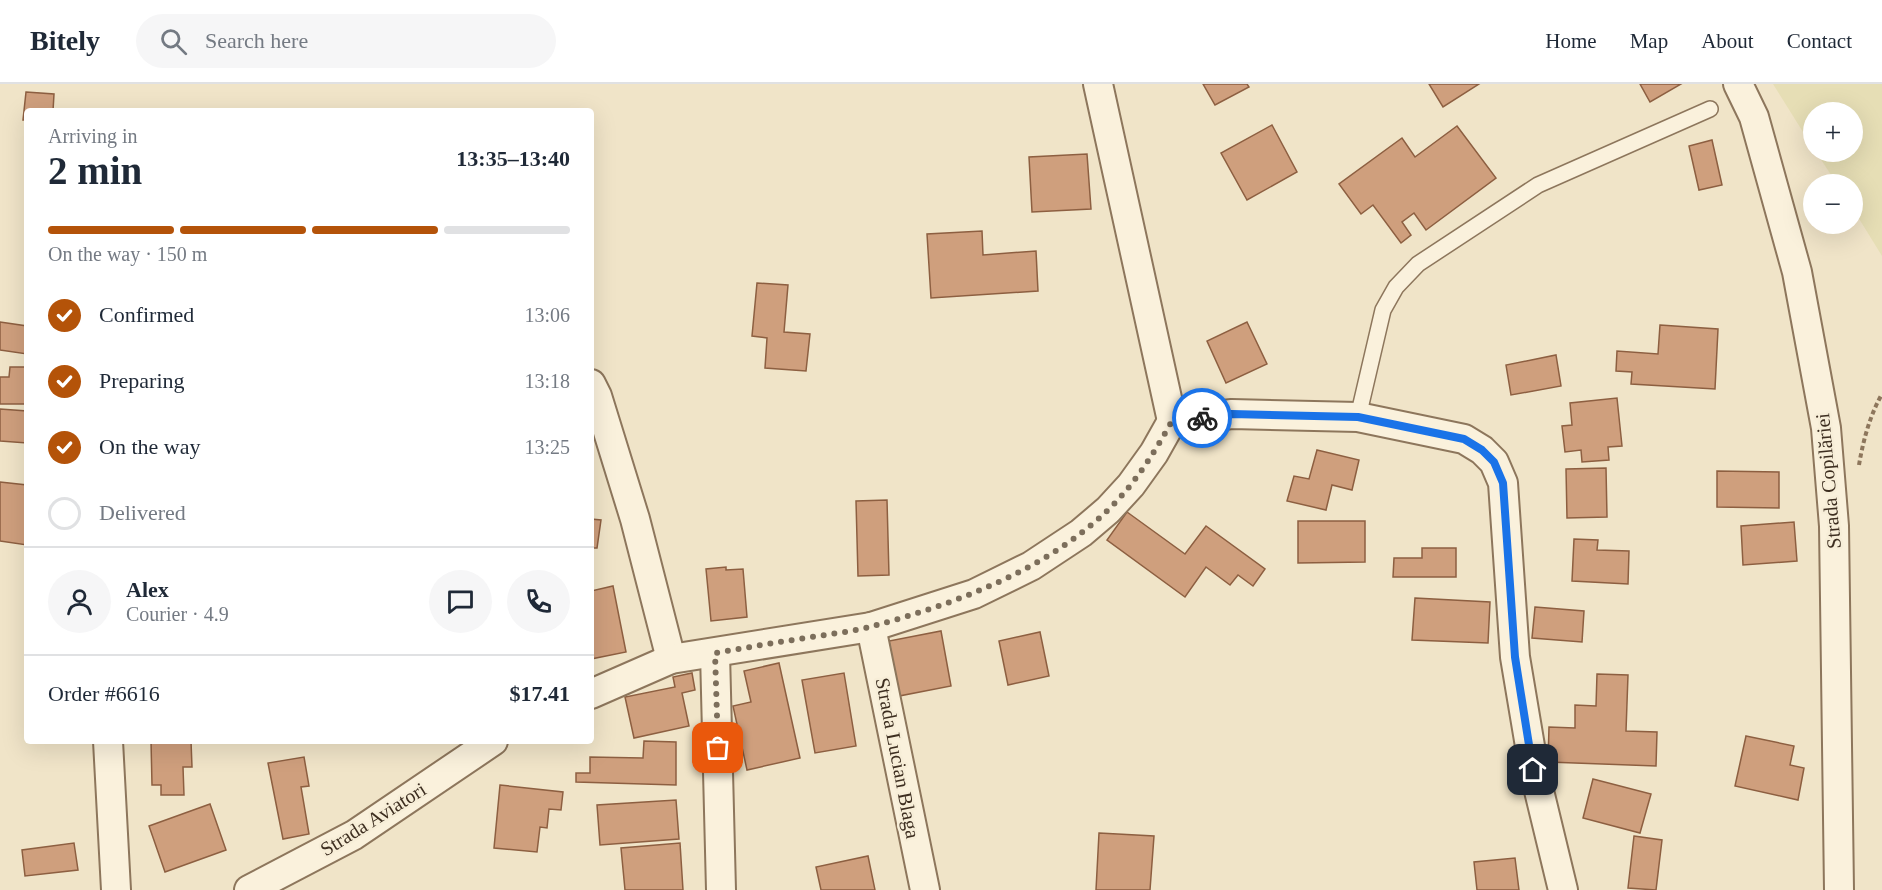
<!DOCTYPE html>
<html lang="en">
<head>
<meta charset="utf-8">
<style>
	body { margin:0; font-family:"Times New Roman",serif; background:#f6f6f7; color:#1f2937; height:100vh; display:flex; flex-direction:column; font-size:22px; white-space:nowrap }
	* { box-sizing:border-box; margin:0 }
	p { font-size:20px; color:#747a83 }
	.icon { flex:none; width:33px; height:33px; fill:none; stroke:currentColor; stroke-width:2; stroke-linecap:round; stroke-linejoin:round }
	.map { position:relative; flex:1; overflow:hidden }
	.side { position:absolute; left:24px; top:24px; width:570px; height:636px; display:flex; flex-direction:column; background:#fff; border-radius:6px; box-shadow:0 6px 24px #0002 }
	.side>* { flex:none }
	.controls { position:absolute; left:1803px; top:18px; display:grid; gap:12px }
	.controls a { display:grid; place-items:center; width:60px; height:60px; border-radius:50%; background:#fff; box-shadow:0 6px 24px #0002; font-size:30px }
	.pin { position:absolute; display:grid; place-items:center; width:51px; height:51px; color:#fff; margin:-26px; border-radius:12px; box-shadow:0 3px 9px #0006 }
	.courier { position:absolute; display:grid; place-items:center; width:60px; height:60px; margin:-30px; border:4px solid #1a73e8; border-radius:50%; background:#fff; color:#222; box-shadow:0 2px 8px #0007 }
	.headline em { font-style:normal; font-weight:700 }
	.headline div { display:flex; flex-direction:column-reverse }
	.headline { display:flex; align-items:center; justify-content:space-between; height:102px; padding:0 24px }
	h1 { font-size:39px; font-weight:700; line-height:45px }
	.bar { display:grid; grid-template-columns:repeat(4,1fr); gap:9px 6px; align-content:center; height:72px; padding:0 24px }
	.bar i { height:8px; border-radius:4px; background:#e0e1e3 }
	.bar .selected { background:#b45309 }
	.bar p { grid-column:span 4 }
	.line { display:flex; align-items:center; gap:15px; padding:0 24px; border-top:2px solid #e0e1e3 }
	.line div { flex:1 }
	.round { display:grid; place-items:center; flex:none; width:63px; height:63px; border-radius:32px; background:#f6f6f7 }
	ol { padding:0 24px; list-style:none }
	li { display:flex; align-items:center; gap:18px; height:66px }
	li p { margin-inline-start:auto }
	li .icon { padding:6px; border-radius:50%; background:#b45309; color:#fff; stroke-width:4 }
	li:last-child { color:#747a83 }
	li i { width:33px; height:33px; border:3px solid #e0e1e3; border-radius:50% }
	header { display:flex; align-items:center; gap:36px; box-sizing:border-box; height:84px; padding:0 30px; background:#fff; border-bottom:2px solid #e0e1e3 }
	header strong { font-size:28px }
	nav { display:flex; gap:33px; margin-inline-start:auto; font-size:21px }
	.search { width:420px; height:54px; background:#f6f6f7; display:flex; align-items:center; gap:15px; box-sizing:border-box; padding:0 21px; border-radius:33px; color:#747a83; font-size:22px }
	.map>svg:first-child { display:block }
	.farmland { fill:#e6deb5 }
	.building { fill:#cf9f7d; stroke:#8d5f41; stroke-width:1.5 }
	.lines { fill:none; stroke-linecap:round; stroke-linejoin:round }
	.lane-casing { stroke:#8d765c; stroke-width:18 }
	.street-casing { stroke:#8d765c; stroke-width:32 }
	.path { stroke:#8d765c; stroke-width:4; stroke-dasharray:4.5 3; stroke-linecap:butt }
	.lane { stroke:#faf1dc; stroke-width:15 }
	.street { stroke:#faf1dc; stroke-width:28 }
	.done { stroke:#7c6e5b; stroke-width:6; stroke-dasharray:0 10.8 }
	.route { stroke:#1a73e8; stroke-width:8 }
	.labels { text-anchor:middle; stroke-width:5; stroke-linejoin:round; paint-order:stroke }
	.street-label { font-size:20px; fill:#3d2e20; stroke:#f7eed8 }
</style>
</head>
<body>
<header>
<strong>Bitely</strong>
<div class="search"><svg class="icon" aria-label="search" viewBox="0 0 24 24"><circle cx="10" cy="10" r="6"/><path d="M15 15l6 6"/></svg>Search here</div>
<nav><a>Home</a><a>Map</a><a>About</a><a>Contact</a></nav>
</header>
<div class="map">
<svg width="1882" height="806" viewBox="0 0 1882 806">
	<rect width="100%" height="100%" fill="#f0e4c8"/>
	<polygon class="farmland" points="1773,0 1882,0 1882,172 1853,125 1852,100 1837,100 1816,68 1852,68 1852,28 1814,28 1813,64"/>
	<g class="building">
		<polygon points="1203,0 1247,0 1249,3 1215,21"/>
		<polygon points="1429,0 1479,0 1443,23"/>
		<polygon points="1640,0 1681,0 1650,18"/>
		<polygon points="26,8 54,10 53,27 27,27 27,36 23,36"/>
		<polygon points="1272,41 1297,88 1247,116 1221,69"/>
		<polygon points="1457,42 1496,94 1426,146 1414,129 1402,138 1411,151 1401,159 1373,121 1361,130 1339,100 1402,54 1415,73"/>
		<polygon points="1712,56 1722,101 1699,106 1689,62"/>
		<polygon points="1087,70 1091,125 1032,128 1029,73"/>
		<polygon points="982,147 983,171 1036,167 1038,207 931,214 927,150"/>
		<polygon points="757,199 788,201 784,248 810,250 806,287 765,284 767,254 752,252"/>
		<polygon points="0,238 27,242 27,270 0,266"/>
		<polygon points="1247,238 1267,280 1226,299 1207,257"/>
		<polygon points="1660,241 1718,245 1715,305 1631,300 1632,288 1616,287 1617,267 1658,270"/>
		<polygon points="1556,271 1561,302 1511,311 1506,281"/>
		<polygon points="10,283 27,283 27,320 0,320 0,293 9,293"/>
		<polygon points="1617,314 1622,362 1608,363 1609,376 1582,378 1581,366 1565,368 1562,342 1572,341 1570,319"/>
		<polygon points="0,325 27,327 27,359 0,357"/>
		<polygon points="1317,366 1359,376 1352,406 1332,401 1326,426 1287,417 1294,392 1309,395"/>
		<polygon points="1606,384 1607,433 1567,434 1566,385"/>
		<polygon points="1717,387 1779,388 1779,424 1717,423"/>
		<polygon points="0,398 27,401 27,461 0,457"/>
		<polygon points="887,416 889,491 858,492 856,417"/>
		<polygon points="1127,428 1185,470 1206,442 1265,485 1253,502 1238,491 1230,501 1206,483 1185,513 1107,456"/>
		<polygon points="591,435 601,436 597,464 591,464"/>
		<polygon points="1298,437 1365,437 1365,478 1298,479"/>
		<polygon points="1794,438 1797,477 1743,481 1741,442"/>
		<polygon points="1574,455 1598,456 1597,466 1629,467 1628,500 1572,497"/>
		<polygon points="1422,464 1456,464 1456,493 1393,493 1394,474 1422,474"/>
		<polygon points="726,483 726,486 743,485 747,533 711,537 706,485"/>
		<polygon points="613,502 626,568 591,575 591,507"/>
		<polygon points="1415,514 1490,518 1488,559 1412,556"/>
		<polygon points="1535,523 1584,527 1582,558 1532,554"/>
		<polygon points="941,547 951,602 899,612 889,557"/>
		<polygon points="1040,548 1049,592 1008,601 999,557"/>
		<polygon points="779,579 800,674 747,686 733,622 751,618 744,587"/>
		<polygon points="692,589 695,606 682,609 689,642 634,654 625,613 675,603 673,593"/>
		<polygon points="844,589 856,662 815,669 802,596"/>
		<polygon points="1597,590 1628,591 1626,647 1657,648 1656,682 1548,678 1549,643 1575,644 1575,621 1596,622"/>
		<polygon points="1746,652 1794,662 1790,681 1804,684 1798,716 1735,702"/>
		<polygon points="151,657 191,657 192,683 183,683 184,711 161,711 161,701 152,701"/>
		<polygon points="644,657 676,658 676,701 576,698 576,689 590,689 590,673 643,674"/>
		<polygon points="304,673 309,702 301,703 309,750 283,755 268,679"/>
		<polygon points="1593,695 1651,710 1640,749 1583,734"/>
		<polygon points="500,701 563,708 561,726 549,725 547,744 540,743 537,768 494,764"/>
		<polygon points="676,716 679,755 600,761 597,721"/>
		<polygon points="210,720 226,766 165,788 149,742"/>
		<polygon points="1099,749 1154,752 1150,806 1096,806"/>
		<polygon points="1634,752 1662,756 1656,806 1628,804"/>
		<polygon points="74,759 78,786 25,792 22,766"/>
		<polygon points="680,759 683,806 625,806 621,764"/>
		<polygon points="868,772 875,806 821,806 816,783"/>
		<polygon points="1515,774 1519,806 1477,806 1474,778"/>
	</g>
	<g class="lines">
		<g class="lane-casing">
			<polyline id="lane" points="1358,333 1383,226 1396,203 1418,180 1538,101 1710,25"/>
		</g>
		<g class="street-casing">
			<g id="street">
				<polyline points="1098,0 1172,337"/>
				<polyline points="1738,0 1754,33 1797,188 1826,344 1834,442 1839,806"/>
				<polyline points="591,300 597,312 635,435 671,575"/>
				<polyline points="871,543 925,806"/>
				<polyline points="715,569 721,806"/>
				<polyline points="591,610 671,575 871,543 974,510 1031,482 1081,449 1108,426 1131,401 1154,369 1172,337 1232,330 1358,333 1464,355 1482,366 1494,378 1503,399 1515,573 1534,686 1563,806"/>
				<polyline points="108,657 116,806"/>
				<polyline points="249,806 354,751 493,657"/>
			</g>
		</g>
		<path class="path" d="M 1859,381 C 1863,357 1870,331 1882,310"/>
		<use href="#lane" class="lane"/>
		<use href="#street" class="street"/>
	</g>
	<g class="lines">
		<path class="done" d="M 718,664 L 715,569 C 750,563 784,557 819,552 C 837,549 856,547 873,542 C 955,520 1046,486 1108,426 C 1135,400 1154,369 1172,337 L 1202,334"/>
		<polyline class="route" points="1202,334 1232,330 1358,333 1464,355 1482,366 1494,378 1503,399 1515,573 1533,686"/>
	</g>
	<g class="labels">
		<g class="street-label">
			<text transform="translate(1828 397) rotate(-95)" y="7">Strada Copilăriei</text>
			<text transform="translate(898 674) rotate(79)" y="7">Strada Lucian Blaga</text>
			<text transform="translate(373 735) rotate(-32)" y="7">Strada Aviatori</text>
		</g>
	</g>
</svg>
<div class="controls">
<a>+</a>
<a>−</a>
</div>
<div class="pin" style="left:718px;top:664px;background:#ea580c"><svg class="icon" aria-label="bag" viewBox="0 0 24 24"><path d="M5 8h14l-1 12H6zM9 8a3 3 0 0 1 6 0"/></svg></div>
<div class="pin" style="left:1533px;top:686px;background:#1f2937"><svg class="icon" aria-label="home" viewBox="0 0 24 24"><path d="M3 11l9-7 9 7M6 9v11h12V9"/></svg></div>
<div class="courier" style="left:1202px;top:334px"><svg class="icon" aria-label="bike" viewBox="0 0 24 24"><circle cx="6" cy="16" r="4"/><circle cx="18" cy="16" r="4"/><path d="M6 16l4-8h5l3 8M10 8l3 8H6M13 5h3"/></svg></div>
<section class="side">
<div class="headline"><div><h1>2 min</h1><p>Arriving in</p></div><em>13:35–13:40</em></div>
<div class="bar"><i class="selected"></i><i class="selected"></i><i class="selected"></i><i></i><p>On the way · 150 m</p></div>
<ol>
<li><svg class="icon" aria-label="check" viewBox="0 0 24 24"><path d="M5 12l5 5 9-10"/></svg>Confirmed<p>13:06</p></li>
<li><svg class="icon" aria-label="check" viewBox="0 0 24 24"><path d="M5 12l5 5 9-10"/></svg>Preparing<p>13:18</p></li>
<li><svg class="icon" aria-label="check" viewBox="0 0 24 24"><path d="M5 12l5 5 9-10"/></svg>On the way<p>13:25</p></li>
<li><i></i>Delivered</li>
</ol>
<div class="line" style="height:108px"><a class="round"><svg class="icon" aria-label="person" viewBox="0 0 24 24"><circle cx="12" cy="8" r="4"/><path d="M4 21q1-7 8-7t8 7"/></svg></a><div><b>Alex</b><p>Courier · 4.9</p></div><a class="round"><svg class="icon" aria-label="chat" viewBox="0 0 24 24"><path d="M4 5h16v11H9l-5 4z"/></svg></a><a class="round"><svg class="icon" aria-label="phone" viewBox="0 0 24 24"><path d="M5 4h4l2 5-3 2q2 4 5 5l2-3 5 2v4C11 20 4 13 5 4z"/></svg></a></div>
<div class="line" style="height:78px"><div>Order #6616</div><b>$17.41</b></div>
</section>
</div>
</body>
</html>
